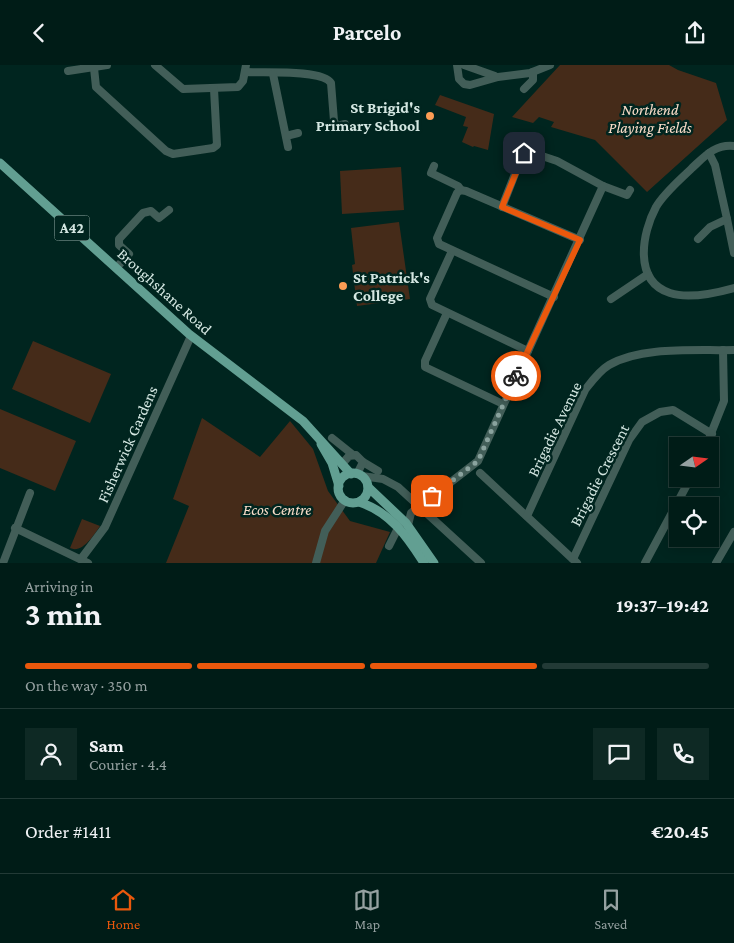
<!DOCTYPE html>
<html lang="en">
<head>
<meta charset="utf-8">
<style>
	body { margin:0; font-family:"Crimson Pro",serif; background:#0e2924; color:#f1f3f6; height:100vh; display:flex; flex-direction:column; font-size:19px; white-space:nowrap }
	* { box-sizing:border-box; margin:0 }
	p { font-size:16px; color:#95a1a1 }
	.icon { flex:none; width:28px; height:28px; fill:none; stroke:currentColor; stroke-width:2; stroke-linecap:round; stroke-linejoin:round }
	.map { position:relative; height:498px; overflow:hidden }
	.side { display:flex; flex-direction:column; background:#001c17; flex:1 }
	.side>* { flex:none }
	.needle { width:32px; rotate:76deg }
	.tools { position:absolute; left:669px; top:372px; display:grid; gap:10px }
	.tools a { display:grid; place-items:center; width:50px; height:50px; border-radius:0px; background:#001c17; box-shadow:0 2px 12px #0003,0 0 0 1px #223a36; font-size:25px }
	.pin { position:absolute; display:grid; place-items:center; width:42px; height:42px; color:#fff; margin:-21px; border-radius:10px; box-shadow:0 2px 8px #0006 }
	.courier { position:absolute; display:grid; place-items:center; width:50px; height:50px; margin:-25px; border:4px solid #ea580c; border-radius:50%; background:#fff; color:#222; box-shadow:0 1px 6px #0007 }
	.headline em { font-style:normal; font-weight:700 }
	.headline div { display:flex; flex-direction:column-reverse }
	.headline { display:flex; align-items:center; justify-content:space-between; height:85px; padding:0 25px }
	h1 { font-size:32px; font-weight:700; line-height:38px }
	.bar { display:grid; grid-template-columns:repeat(4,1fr); gap:8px 5px; align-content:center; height:60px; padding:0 25px }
	.bar i { height:6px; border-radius:4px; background:#223a36 }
	.bar .on { background:#ea580c }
	.bar p { grid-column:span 4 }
	.line { display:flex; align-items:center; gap:12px; padding:0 25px; border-top:1px solid #223a36 }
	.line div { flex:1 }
	.round { display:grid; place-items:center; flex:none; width:52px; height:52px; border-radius:0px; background:#0e2924 }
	header { display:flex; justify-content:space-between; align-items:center; height:65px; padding:0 25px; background:#001c17; font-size:22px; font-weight:700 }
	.tabs { display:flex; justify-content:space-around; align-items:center; height:70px; border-top:1px solid #223a36; background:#001c17; font-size:14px; color:#95a1a1 }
	.tabs a { display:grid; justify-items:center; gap:2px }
	.tabs .on { color:#ea580c }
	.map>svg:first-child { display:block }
	.green { fill:#452b19 }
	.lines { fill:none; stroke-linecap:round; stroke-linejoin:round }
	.minor { stroke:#425e58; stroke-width:8 }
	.major { stroke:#629f92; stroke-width:9 }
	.done { stroke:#8aa39e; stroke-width:5; stroke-dasharray:0 9 }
	.route { stroke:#ea580c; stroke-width:6 }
	.poi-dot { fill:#fc9d54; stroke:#00251f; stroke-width:2 }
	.labels { text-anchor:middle; stroke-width:5; stroke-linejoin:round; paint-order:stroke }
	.shield { fill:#00251f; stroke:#94ada8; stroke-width:1 }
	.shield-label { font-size:15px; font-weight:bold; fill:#d4e7e2 }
	.poi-label { font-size:16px; font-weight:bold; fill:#d4e7e2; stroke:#00251f; text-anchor:end }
	.park-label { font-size:16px; font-style:italic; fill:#fbddc9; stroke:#00251f }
	.street-label { font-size:16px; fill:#d4e7e2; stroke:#00251f }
</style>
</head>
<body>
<header><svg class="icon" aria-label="back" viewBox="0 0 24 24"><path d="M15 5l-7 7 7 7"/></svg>Parcelo<svg class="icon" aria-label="share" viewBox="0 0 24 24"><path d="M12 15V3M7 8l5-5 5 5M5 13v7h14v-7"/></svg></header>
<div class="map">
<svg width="734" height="498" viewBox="0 0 734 498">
	<rect width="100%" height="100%" fill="#00251f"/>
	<g class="green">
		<polygon points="560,0 669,0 678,5 716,18 727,55 647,127 595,75 551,62 554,57 539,52 533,58 512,52"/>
		<polygon points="440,30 494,49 488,85 474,81 473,82 462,77 468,62 463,61 466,52 435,40"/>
		<polygon points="401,102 404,145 342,149 340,106"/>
		<polygon points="399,157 410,234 357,241 352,200 355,199 351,163"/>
		<polygon points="33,276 111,309 90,358 12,324"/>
		<polygon points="0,344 76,376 55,426 0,403"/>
		<polygon points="202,353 260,392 290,356 313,384 328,426 350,456 390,467 376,498 166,498 189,441 173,434"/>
		<path d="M 82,454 L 100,461 C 94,470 82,489 70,483 Z"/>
	</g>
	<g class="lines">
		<g class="minor">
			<polyline points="155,0 183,24 238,22 243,16 246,0"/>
			<polyline points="457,0 459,14 464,19 470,20 498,12 530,8 550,0"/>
			<polyline points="464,0 495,11"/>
			<polyline points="94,3 96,22 166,86 173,89 213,83 217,80 214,24"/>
			<polyline points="68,6 107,0"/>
			<path d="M 246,7 C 262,8 323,4 331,18 L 334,56 L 337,61 L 345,59"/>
			<polyline points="273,9 288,82"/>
			<polyline points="524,24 533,15 533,7"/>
			<polyline points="286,71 298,68"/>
			<path d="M 734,81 C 715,79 705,91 692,103 C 680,115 665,127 656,142 C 642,168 633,216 670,228 C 688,234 716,228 734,223"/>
			<polyline points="434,101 431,108 458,121 461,125"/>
			<polyline points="502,142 522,91 527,86 557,96 603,121 627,130 630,125"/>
			<polyline points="727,154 734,188"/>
			<polyline points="698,174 710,162 727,154 715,100 709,88"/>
			<polyline points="452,186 430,234 432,240 528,286"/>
			<polyline points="116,203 129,189 119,180 119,174 143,148 151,146 159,153 169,145"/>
			<polyline points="554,232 439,179 437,173 457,128 460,125 466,126 580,175"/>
			<polyline points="611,234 648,209"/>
			<polyline points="447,248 425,296 425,302 503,339"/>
			<polyline points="332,373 352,389"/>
			<polyline points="706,381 724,336 723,285"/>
			<polyline points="363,397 378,406"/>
			<polyline points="342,399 349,391 356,390 363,397 357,409"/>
			<polyline points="480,408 577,498"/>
			<polyline points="362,411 383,414 398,422 481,498"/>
			<path d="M 527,451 L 585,325 C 592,316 599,306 609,300 C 642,281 696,286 734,285"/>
			<polyline points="408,460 411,448 478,396 603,121"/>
			<polyline points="15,463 88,498"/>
			<polyline points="389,481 400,459"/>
			<polyline points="81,494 105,462 191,271"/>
			<polyline points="573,494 629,375 642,357 660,347 673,345 712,369"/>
			<polyline points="3,498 30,428"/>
			<polyline points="316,498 325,466 345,435"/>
			<polyline points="645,498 690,414"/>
			<polyline points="716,498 734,467"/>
		</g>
		<g class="major">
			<polyline points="0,98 189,269 303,356 351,409"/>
			<polyline points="321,379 332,398 339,421"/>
			<circle cx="353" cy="423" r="15"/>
			<polyline points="368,422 406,458 434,498"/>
			<path d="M 359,437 C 390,447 407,471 424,498"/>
		</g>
	</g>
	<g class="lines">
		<polyline class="done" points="432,431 478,396 516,311"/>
		<polyline class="route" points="516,311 580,175 502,142 524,88"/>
	</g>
	<g class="poi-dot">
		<circle cx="430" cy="51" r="5"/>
		<circle cx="343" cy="221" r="5"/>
	</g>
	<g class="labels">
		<rect class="shield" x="54.5" y="150.5" width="35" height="25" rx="4"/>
		<g class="shield-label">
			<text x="72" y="168">A42</text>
		</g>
		<g class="poi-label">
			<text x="420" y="48">St Brigid's<tspan x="420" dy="18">Primary School</tspan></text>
			<text x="353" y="218" text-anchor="start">St Patrick's<tspan x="353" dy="18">College</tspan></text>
		</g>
		<g class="park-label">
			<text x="650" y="50">Northend<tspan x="650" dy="18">Playing Fields</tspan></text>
			<text x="277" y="450">Ecos Centre</text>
		</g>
		<g class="street-label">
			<text transform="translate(165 226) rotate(42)" y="6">Broughshane Road</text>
			<text transform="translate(554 364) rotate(-64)" y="6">Brigadie Avenue</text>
			<text transform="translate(127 379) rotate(-66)" y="6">Fisherwick Gardens</text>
			<text transform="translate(599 410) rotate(-63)" y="6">Brigadie Crescent</text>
		</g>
	</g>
</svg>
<div class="tools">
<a><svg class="needle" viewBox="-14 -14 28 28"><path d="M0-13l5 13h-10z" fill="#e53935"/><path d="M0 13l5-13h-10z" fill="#95a1a1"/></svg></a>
<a><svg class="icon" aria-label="locate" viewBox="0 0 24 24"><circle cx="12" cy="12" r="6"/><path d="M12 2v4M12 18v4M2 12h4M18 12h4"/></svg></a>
</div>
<div class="pin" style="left:432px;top:431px;background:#ea580c"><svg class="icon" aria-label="bag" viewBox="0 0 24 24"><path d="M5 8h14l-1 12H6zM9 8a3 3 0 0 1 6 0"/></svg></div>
<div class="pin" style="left:524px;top:88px;background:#1f2937"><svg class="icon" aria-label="home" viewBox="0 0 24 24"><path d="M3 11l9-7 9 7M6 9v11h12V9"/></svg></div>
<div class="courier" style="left:516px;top:311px"><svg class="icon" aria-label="bike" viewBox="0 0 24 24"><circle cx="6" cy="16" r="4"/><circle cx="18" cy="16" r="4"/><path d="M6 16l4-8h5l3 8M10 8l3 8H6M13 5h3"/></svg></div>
</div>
<section class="side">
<div class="headline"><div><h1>3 min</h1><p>Arriving in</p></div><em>19:37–19:42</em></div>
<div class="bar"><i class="on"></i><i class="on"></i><i class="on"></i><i></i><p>On the way · 350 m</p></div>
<div class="line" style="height:90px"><a class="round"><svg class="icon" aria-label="person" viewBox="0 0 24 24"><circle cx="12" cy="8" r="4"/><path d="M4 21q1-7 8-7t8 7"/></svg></a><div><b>Sam</b><p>Courier · 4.4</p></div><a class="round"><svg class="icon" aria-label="chat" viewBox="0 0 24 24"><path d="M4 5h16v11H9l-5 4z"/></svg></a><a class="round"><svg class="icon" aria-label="phone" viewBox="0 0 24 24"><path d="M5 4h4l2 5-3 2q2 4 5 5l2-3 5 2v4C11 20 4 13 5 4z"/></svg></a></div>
<div class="line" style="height:65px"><div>Order #1411</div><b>€20.45</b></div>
</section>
<nav class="tabs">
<a class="on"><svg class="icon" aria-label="home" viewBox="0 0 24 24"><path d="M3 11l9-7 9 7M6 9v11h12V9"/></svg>Home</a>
<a><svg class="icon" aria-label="map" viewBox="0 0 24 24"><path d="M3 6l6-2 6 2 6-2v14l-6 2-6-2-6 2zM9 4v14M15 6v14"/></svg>Map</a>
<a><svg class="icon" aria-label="saved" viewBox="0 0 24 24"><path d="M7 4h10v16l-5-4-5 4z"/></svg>Saved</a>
</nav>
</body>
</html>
